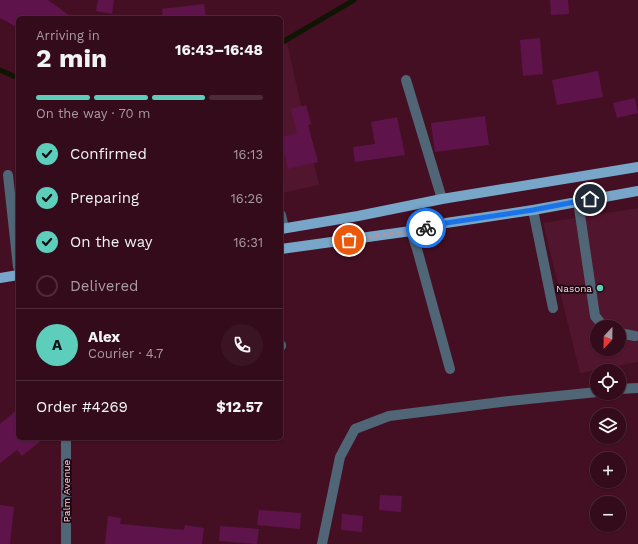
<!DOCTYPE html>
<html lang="en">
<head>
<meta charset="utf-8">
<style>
	body { margin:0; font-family:"Work Sans",sans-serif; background:#3b1423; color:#f1f3f6; height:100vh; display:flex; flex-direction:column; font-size:15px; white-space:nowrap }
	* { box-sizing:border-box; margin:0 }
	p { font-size:13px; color:#a99ba2 }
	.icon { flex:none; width:22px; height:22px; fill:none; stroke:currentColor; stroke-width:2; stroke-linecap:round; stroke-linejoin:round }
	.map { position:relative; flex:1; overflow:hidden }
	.details { position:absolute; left:16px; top:16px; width:267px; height:424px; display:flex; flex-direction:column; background:#330b1a; border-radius:6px; box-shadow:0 1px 3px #0004,0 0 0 1px #4e2b39 }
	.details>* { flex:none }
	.needle { width:26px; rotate:202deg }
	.buttons { position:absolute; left:590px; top:320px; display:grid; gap:8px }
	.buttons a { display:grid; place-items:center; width:36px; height:36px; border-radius:50%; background:#330b1a; box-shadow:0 1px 3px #0004,0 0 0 1px #4e2b39; font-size:20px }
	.pin { position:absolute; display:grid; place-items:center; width:34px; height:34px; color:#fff; margin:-17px; border:2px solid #fff; border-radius:50%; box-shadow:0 1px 4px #0007 }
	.courier { position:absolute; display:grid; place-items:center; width:40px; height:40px; margin:-20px; border:3px solid #1a73e8; border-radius:50%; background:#fff; color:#222; box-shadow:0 1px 5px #0007 }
	.headline em { font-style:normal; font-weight:700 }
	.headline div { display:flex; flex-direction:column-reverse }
	.headline { display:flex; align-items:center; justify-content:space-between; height:68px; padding:0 20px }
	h1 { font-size:26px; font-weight:700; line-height:30px }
	.bar { display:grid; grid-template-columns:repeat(4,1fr); gap:6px 4px; align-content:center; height:48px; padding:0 20px }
	.bar i { height:5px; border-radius:3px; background:#4e2b39 }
	.bar .on { background:#5ccebb }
	.bar p { grid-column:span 4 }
	.line { display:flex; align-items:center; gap:10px; padding:0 20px; border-top:1px solid #4e2b39 }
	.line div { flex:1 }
	.round { display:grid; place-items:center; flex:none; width:42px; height:42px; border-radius:21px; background:#3b1423 }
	ol { padding:0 20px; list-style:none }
	li { display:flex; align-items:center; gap:12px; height:44px }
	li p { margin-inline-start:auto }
	li .icon { padding:4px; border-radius:50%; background:#5ccebb; color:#111; stroke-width:4 }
	li:last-child { color:#a99ba2 }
	li i { width:22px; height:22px; border:2px solid #4e2b39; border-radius:50% }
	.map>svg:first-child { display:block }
	.built { fill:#51152d; fill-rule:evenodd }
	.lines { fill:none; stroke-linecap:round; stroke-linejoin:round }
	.stream { stroke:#0f1500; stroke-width:5 }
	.building { fill:#5e144b }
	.lane { stroke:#506676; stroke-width:10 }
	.street { stroke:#506676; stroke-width:10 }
	.primary { stroke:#77a6c8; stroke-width:10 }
	.done { stroke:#ba909e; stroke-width:4; stroke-dasharray:0 7.2 }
	.route { stroke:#1a73e8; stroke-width:5 }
	.poi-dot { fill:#5ccebb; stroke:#1d060e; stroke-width:1.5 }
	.labels { text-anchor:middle; stroke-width:3.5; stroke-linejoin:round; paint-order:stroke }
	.poi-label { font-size:10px; fill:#fad6e0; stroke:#1d060e; text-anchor:end }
	.street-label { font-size:10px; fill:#fad6e0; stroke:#1d060e }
</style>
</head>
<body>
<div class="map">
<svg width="638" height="544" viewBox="0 0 638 544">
	<rect width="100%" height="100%" fill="#440f23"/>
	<g class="built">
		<polygon points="287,43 319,185 281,193 281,46"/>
		<path d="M 638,208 L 638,362 L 580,373 L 543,223 ZM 597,327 L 619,327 L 619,349 L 597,349 Z"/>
	</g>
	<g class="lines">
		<g class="stream">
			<polyline points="281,43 354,0"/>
			<polyline points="0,70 18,78"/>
		</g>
	</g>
	<g class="building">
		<polygon points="0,0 48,0 73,18 18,18 18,28 0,18"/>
		<polygon points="98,0 114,0 112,14 96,11"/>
		<polygon points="550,0 568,0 569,14 551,15"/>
		<polygon points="204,4 206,18 163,18 162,9"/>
		<polygon points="540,38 543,74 523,76 520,40"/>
		<polygon points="598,71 603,97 557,105 552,80"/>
		<polygon points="635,98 638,113 617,118 613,103"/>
		<polygon points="306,105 311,124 308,125 318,162 288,169 281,137 297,133 291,109"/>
		<polygon points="485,116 489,145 435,152 431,123"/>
		<polygon points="397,117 405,155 355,162 353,147 375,144 371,122"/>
		<polygon points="18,409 18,438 44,438 22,456 17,450 0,463 0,424"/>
		<polygon points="380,495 402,496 401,512 379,510"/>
		<polygon points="0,505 14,507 10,544 0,544"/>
		<polygon points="259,510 301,513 300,529 257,525"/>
		<polygon points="342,514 363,516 362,532 341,530"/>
		<polygon points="108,516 121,518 120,524 184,530 185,525 204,528 202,544 105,544"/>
		<polygon points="220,526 259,529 257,544 219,541"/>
	</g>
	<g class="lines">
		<g class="lane">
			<polyline points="406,80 442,199"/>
			<polyline points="8,175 18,267"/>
			<polyline points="578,201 595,316 604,327"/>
			<polyline points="281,215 284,228"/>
			<polyline points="411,231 417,249 450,369"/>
			<polyline points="619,333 635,336"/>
			<polyline points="281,345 281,346"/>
		</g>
		<g class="street">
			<polyline points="533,210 553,308"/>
			<polyline points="619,389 638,388"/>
			<polyline points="66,438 66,544"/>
			<polyline points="322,544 340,457 355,429 389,416 509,401 597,392"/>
		</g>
		<g class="primary">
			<polyline points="281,229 358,216 442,199 638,167"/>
			<polyline points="281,249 411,231 446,223 533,210 638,191"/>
			<polyline points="0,278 18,275"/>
		</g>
	</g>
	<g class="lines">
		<polyline class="done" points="349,240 411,231 426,228"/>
		<polyline class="route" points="426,228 446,223 533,210 590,199"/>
	</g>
	<circle class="poi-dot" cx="600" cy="288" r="4"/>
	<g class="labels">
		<g class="poi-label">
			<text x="592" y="292">Nasona</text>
		</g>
		<g class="street-label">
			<text transform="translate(66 491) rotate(-90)" y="4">Palm Avenue</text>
		</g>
	</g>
</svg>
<div class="buttons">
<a><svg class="needle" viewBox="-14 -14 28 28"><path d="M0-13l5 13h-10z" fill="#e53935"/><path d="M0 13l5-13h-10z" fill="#a99ba2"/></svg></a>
<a><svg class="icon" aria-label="locate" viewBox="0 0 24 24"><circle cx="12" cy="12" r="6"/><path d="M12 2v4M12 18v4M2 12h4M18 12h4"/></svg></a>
<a><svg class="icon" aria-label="layers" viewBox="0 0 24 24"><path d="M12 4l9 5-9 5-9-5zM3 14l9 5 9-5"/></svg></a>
<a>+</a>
<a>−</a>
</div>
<div class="pin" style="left:349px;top:240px;background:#ea580c"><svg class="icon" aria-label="bag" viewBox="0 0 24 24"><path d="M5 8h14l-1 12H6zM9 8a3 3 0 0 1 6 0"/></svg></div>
<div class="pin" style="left:590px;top:199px;background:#1f2937"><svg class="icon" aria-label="home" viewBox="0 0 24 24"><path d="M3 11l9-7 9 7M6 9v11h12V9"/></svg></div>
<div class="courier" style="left:426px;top:228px"><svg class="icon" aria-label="bike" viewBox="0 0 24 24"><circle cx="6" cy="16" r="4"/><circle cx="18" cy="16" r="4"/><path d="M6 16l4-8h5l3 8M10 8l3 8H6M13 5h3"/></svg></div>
<section class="details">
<div class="headline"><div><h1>2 min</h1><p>Arriving in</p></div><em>16:43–16:48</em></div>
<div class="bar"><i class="on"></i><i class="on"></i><i class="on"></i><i></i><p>On the way · 70 m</p></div>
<ol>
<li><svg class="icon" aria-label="check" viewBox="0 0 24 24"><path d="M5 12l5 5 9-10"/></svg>Confirmed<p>16:13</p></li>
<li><svg class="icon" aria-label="check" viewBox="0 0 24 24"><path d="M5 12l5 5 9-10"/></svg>Preparing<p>16:26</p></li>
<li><svg class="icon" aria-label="check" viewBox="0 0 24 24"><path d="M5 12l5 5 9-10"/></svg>On the way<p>16:31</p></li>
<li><i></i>Delivered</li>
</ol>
<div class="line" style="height:72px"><b class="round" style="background:#5ccebb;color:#111">A</b><div><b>Alex</b><p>Courier · 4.7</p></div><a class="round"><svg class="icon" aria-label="phone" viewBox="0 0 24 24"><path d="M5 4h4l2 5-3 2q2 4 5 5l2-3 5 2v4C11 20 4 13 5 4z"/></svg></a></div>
<div class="line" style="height:52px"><div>Order #4269</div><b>$12.57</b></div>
</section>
</div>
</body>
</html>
